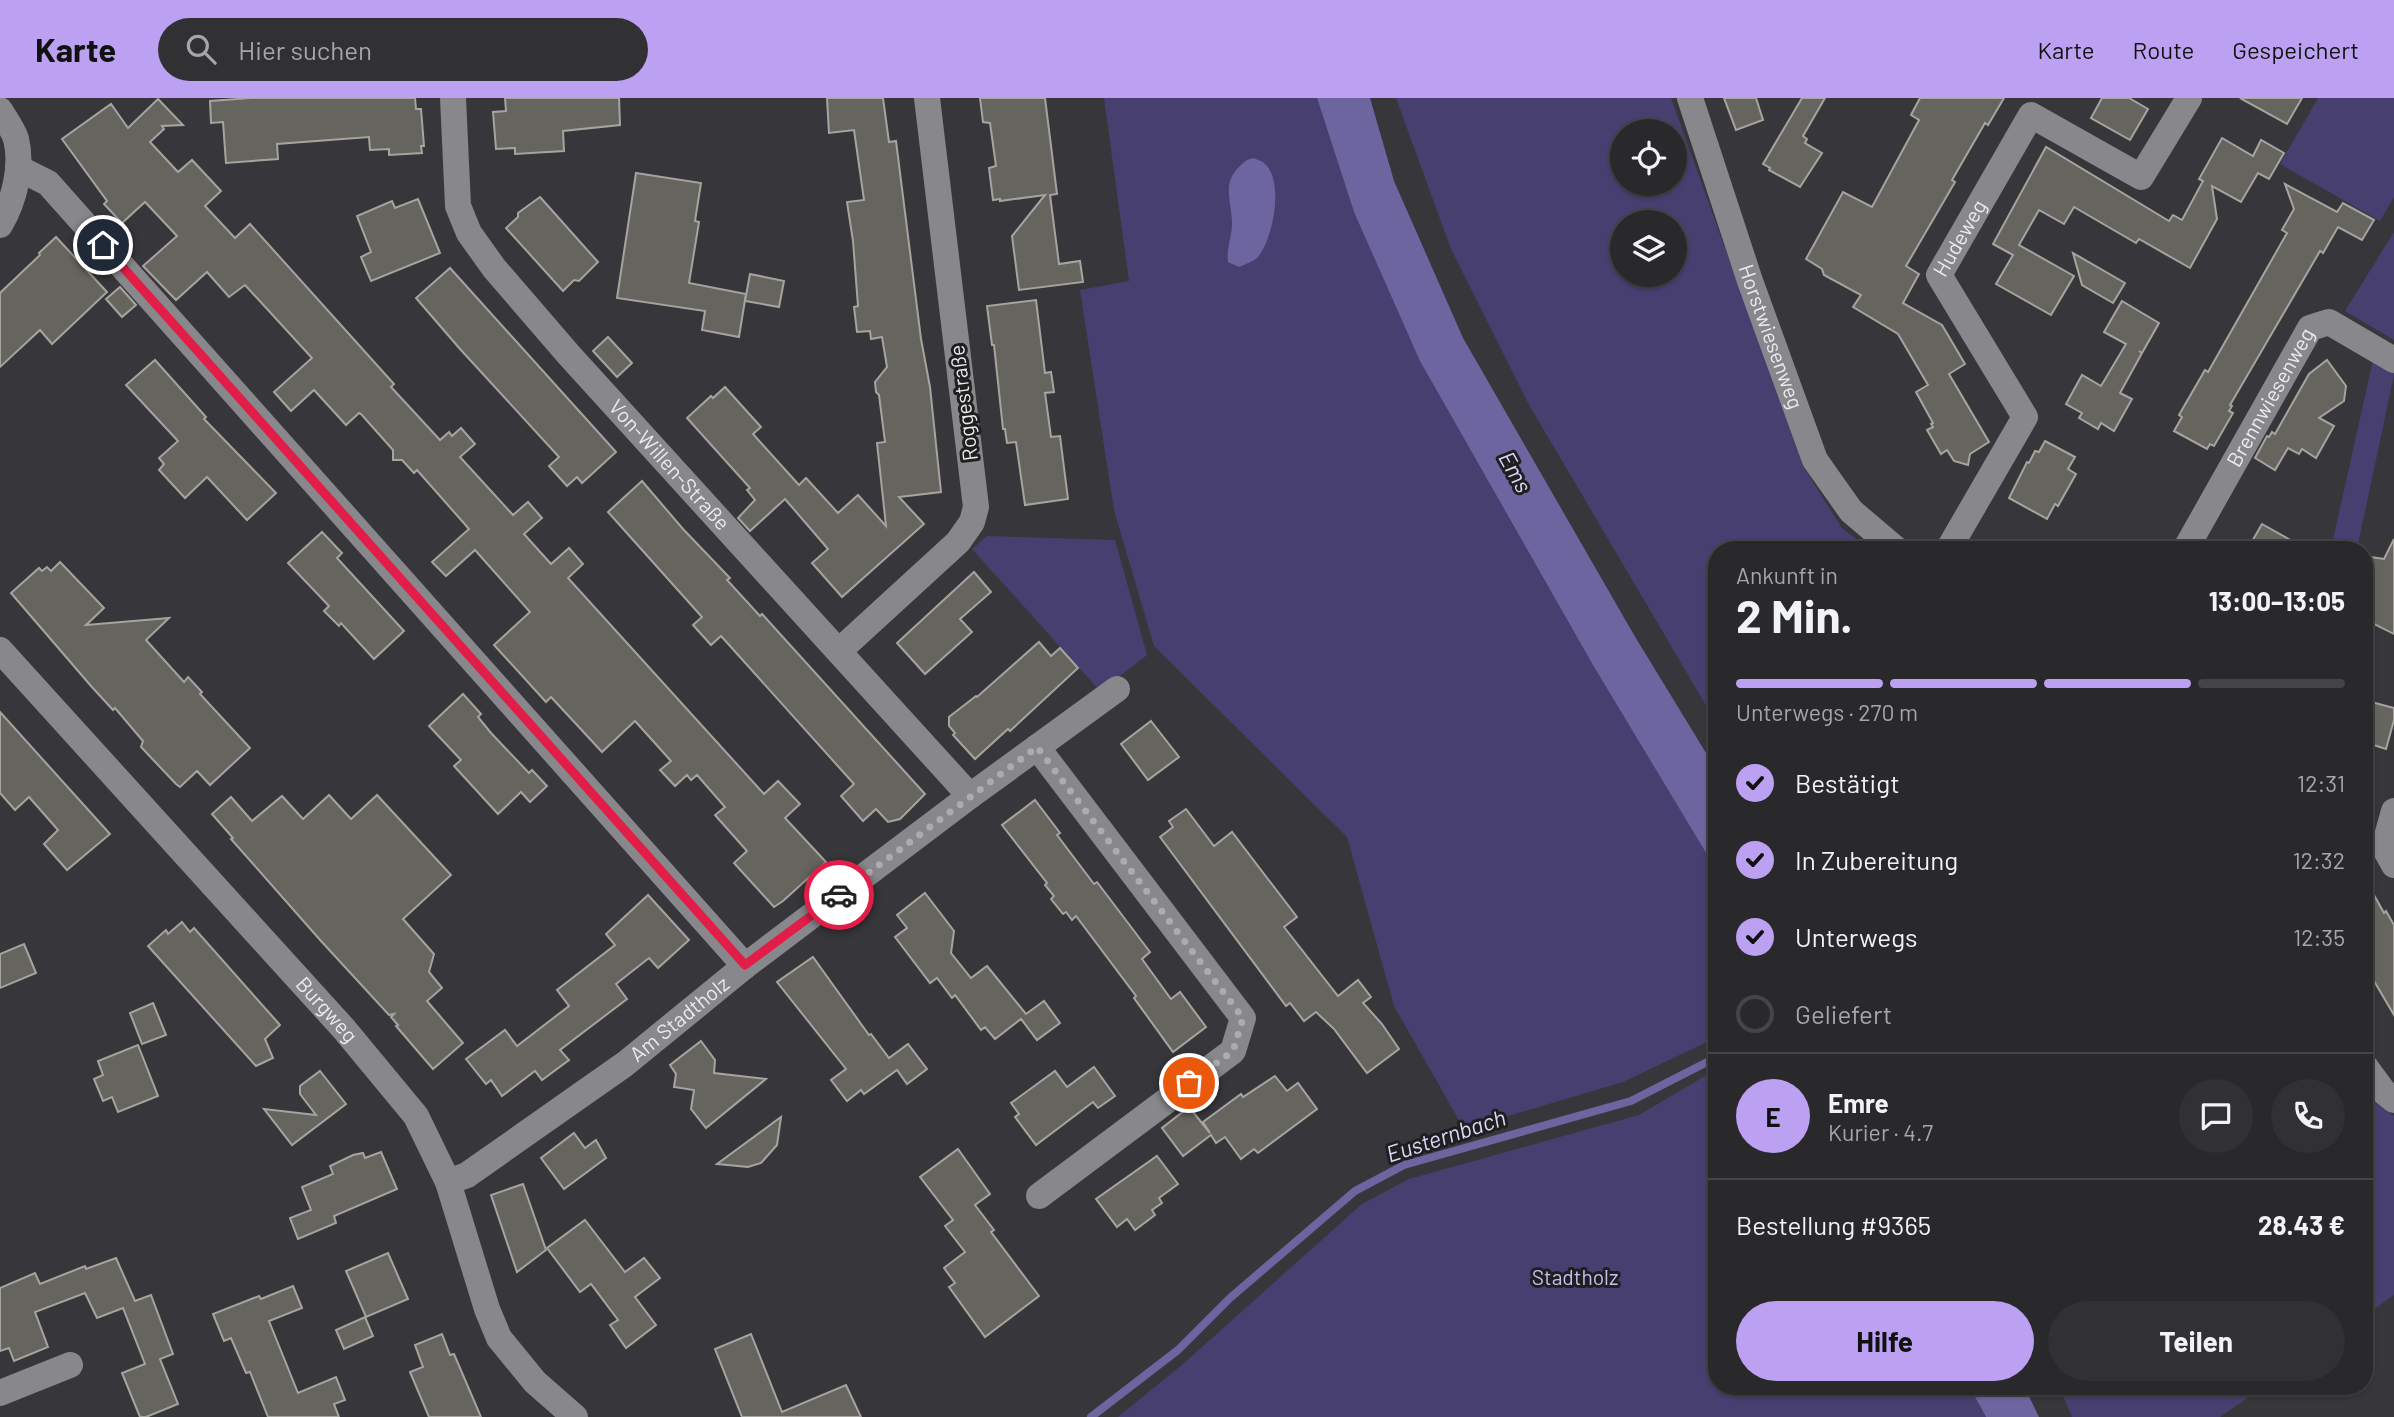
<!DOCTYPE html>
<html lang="de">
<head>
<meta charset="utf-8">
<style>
	body { margin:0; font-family:Barlow,sans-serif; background:#313134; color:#f1f3f6; height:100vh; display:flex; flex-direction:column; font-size:26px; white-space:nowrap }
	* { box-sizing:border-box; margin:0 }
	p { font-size:23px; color:#a5a6a9 }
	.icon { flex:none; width:38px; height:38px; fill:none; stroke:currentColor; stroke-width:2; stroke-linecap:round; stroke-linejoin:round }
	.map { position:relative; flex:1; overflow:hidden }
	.side { position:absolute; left:1708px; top:443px; width:665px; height:854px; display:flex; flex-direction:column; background:#29292c; border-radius:28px; box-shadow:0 2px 5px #0004,0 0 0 2px #454548 }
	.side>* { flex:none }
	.controls { position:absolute; left:1610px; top:21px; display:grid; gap:14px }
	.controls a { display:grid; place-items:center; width:77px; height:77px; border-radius:50%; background:#29292c; box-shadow:0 2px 5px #0004,0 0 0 2px #454548; font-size:35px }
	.pin { position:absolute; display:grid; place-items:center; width:60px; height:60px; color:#fff; margin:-30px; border:4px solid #fff; border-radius:50%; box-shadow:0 2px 7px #0007 }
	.courier { position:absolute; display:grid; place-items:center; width:70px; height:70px; margin:-35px; border:5px solid #e11d48; border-radius:50%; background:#fff; color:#222; box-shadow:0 2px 9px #0007 }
	.head em { font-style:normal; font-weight:700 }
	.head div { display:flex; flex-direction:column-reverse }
	.head { display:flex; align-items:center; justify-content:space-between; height:119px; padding:0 28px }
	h1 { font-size:46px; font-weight:700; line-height:52px }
	.bar { display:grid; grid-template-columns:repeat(4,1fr); gap:10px 7px; align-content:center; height:84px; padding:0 28px }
	.bar i { height:9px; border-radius:5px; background:#454548 }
	.bar .selected { background:#bca0f2 }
	.bar p { grid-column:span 4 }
	.line { display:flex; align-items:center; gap:18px; padding:0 28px; border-top:2px solid #454548 }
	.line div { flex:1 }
	.round { display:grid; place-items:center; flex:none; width:74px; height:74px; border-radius:37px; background:#313134 }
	ol { padding:0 28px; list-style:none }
	li { display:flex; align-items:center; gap:21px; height:77px }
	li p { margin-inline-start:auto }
	li .icon { padding:7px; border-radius:50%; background:#bca0f2; color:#111; stroke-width:4 }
	li:last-child { color:#a5a6a9 }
	li i { width:38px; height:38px; border:4px solid #454548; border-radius:50% }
	.action { display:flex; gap:14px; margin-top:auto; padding:14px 28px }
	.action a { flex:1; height:80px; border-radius:42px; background:#bca0f2; color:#111; font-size:28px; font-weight:700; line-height:80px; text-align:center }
	.action a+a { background:#313134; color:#f1f3f6 }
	header { display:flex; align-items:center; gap:42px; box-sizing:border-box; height:98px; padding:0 35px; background:#bca0f2; color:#111 }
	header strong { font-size:33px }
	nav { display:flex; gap:38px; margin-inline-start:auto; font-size:24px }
	.search { width:490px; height:63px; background:#313134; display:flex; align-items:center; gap:18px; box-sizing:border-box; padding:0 24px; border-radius:38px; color:#a5a6a9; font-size:26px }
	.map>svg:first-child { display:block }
	.green { fill:#463f70; fill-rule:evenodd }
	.water { fill:#6d65a0 }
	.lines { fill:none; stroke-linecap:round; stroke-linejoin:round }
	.stream { stroke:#6d65a0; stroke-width:8 }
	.building { fill:#65645f; stroke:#a5a49f; stroke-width:2 }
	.minor { stroke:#87878c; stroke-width:26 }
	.done { stroke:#acacaf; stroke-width:7; stroke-dasharray:0 12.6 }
	.route { stroke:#e11d48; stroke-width:9 }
	.labels { text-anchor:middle; stroke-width:6; stroke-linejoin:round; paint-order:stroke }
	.street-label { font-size:21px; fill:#ebebed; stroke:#1f1f20 }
	.park-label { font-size:21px; fill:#c4bff4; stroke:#1f1f20 }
	.water-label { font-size:23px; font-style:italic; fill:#dad8fb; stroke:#1f1f20 }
</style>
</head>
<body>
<header>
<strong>Karte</strong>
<div class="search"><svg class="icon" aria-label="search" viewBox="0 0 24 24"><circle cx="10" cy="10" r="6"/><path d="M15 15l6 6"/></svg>Hier suchen</div>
<nav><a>Karte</a><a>Route</a><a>Gespeichert</a></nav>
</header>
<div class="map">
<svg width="2394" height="1319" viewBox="0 0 2394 1319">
	<rect width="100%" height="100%" fill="#37373b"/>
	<g class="green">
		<polygon points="1104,0 1317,0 1354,114 1672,696 1717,773 1717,938 1709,943 1623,984 1464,1031 1394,908 1347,739 1154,548 1114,412 1080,192 1129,183"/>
		<path d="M 1396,0 L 1671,0 L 1804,370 L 1842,430 L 1869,451 L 1717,452 L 1717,626 L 1528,305 L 1451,151 ZM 1622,33 L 1675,33 L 1675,86 L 1622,86 ZM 1622,124 L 1675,124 L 1675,177 L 1622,177 Z"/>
		<polygon points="2318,0 2394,0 2394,99 2380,123 2280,66"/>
		<polygon points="2394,134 2394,242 2345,213"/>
		<polygon points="2373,262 2394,274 2394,277 2357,451 2329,452 2333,442"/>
		<polygon points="987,438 1115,442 1147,557 1100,593 972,451"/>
		<polygon points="1717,971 1717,1288 1969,1288 1986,1319 1118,1319 1183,1266 1362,1106 1409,1081 1639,1017"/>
		<polygon points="2364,989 2373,1003 2394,1018 2394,1197 2364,1218"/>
		<polygon points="2059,1288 2265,1288 2220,1319 2072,1319"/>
	</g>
	<g class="water">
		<polygon points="1317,0 1370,0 1394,83 1463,240 1634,537 1717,673 1717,773 1593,567 1420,263 1354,114"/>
		<path d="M 1254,60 C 1257,62 1261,62 1264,65 C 1285,82 1273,141 1258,159 C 1253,164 1245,166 1239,169 L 1228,164 C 1226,151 1232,139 1232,126 C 1232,103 1221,85 1240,68 C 1245,63 1247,61 1254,60 Z"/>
		<polygon points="1969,1288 2024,1288 2039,1319 1986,1319"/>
	</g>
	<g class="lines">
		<polyline class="stream" points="1091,1319 1178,1252 1230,1200 1355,1093 1404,1067 1631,1003 1717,959"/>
	</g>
	<g class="building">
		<polygon points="251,0 415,0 416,11 421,11 424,48 421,48 422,55 389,57 389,51 370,52 369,39 277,46 278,61 226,65 223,24 211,25 210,3"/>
		<polygon points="505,0 619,0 620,27 563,33 564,53 515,56 515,50 496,51 493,14 506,13"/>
		<polygon points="827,0 883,0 889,44 896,43 921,241 930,289 941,394 899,399 924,426 842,499 812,465 828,451 785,401 750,433 738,420 755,402 747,392 750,390 687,320 711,298 713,300 725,289 761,329 753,336 799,387 806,380 838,415 858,397 886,428 877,345 885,344 879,297 876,294 875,284 887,269 882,239 871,241 870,233 857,234 854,209 858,208 853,143 847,104 864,102 854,32 829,35"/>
		<polygon points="980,0 1045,0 1057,96 1050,97 1059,166 1080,163 1083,184 1019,192 1012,138 1045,97 1000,103 1000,101 993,102 989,70 996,68 990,25 983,24"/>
		<polygon points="1724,0 1756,0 1763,22 1736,32"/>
		<polygon points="1802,0 1825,0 1803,38 1807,41 1805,45 1822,55 1800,89 1769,72 1770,70 1763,66"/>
		<polygon points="1920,0 2004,0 1988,27 1985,25 1952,82 1955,84 1906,168 1919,176 1903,205 1942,227 1965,266 1949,276 1989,344 1970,356 1968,367 1954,363 1947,352 1941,356 1927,332 1933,329 1931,326 1933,325 1916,294 1928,287 1898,236 1853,209 1861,197 1824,177 1822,171 1806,161 1843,94 1872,109 1919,22 1911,17"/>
		<polygon points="2102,0 2129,0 2148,11 2130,42 2091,20"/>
		<polygon points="2240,0 2302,0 2287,26"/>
		<polygon points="158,1 183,27 162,28 164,31 150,44 178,74 192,62 221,93 205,108 235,140 250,126 394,286 391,289 440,342 449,334 452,338 461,330 475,346 460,359 513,417 528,404 542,420 524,436 551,466 569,450 583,466 568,480 764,696 778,683 800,706 785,720 826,764 783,803 774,809 734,765 747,753 715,717 725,709 697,677 691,682 687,677 675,688 660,672 671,663 635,623 602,654 551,599 546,604 494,547 530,514 475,452 446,478 432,464 469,431 417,372 414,375 402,362 393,362 393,352 361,316 359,315 346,327 314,292 291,313 274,294 312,260 245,187 229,199 207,174 176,202 143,168 177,138 145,104 122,125 104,106 107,103 62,41 111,6 128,30"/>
		<polygon points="2222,40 2253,58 2261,42 2284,55 2269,81 2258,75 2241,104 2212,88 2217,121 2190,170 2139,141 2136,145 2074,109 2064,126 2039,112 2019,147 2074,178 2051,217 1996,186 2013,157 1993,146 2046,49 2169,123 2173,117 2182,122 2203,83 2199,81"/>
		<polygon points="636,75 701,85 695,123 699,124 689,185 746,196 739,239 702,232 705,213 617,200"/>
		<polygon points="2285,86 2337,114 2343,105 2374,122 2362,142 2338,129 2323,155 2320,153 2230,307 2232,308 2229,313 2233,315 2214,348 2210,346 2207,351 2174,333 2182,319 2179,317 2205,272 2208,274 2287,135 2282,132 2294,111"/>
		<polygon points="540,99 598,164 579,183 574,182 563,193 506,130 518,119 518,115"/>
		<polygon points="418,101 440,155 371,183 361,159 371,154 357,118 392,103 395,110"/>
		<polygon points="56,139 107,194 52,246 40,232 0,269 0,195 40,157 39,155"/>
		<polygon points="2073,155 2125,185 2113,205 2082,187"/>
		<polygon points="450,170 616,354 582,385 577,379 567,388 549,368 559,359 460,251 416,200"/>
		<polygon points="750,176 784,183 779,209 745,203"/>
		<polygon points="120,189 136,207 122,219 106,201"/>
		<polygon points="1036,202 1045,275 1051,274 1054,294 1045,295 1051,339 1060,338 1068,401 1025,407 1016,344 1007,345 1005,331 1003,331 994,247 992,247 987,208"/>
		<polygon points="2122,203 2159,225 2142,255 2139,253 2142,255 2120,295 2132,301 2114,333 2101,325 2098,331 2079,320 2082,315 2066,306 2082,277 2101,288 2126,246 2104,234"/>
		<polygon points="608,239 632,265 617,279 593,253"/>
		<polygon points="155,262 206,319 204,321 276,395 247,422 207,379 185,400 159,372 164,366 159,360 178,343 126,287"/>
		<polygon points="2327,262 2346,288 2344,303 2319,320 2334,328 2316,360 2302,351 2299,356 2288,350 2275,372 2255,360 2267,338 2269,339 2272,334 2275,336 2309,276"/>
		<polygon points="2045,343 2075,359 2068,371 2076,376 2058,408 2055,406 2047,421 2009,400 2027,364 2029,365 2035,353 2039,354"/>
		<polygon points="642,383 683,431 730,480 727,482 760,518 762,516 925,696 900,721 888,724 876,711 863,723 841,698 854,686 721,538 711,547 693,527 702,519 608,414"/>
		<polygon points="2262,426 2308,452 2247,452"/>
		<polygon points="322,434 342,455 337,460 404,533 374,561 341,525 339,528 324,513 329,508 288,465"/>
		<polygon points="2394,441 2394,536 2364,521 2364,503 2373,484 2364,480 2364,458 2384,461"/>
		<polygon points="60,464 104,510 86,527 169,520 146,542 184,584 188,579 202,594 200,596 250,650 210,687 197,673 180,689 176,686 141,649 143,643 115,610 113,612 91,588 11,495 39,470 42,473 47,469 51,473"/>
		<polygon points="974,474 991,494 960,521 972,534 925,576 897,545"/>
		<polygon points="1039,544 1051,558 1060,550 1078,570 1010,633 1008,631 975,661 953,637 955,635 949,628 949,619 976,598 977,599"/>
		<polygon points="463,596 481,616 478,619 491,635 529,675 532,672 547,688 530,704 521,694 498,716 454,668 461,662 429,628"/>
		<polygon points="2364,602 2394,610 2394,622 2386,651 2364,644"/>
		<polygon points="0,614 110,736 67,772 44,746 58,732 29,699 15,712 0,695"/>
		<polygon points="1151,623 1179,659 1148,682 1121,646"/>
		<polygon points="329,697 351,721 377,697 451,777 403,821 434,856 429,874 442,890 427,903 463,945 433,971 396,928 398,927 391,919 394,916 389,917 321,843 231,741 233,740 212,716 231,699 252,723 282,698 303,721"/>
		<polygon points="1035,702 1060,735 1057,737 1094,786 1097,784 1150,854 1142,861 1171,901 1180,894 1206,929 1173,954 1134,900 1136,898 1076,818 1072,822 1066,814 1063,816 1051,801 1054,798 1045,787 1047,785 1002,727"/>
		<polygon points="1186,711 1214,748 1232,734 1297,819 1284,829 1338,898 1358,882 1371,899 1363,905 1382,926 1399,951 1367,975 1334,931 1316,914 1304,923 1290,905 1286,908 1160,739 1173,729 1169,723"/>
		<polygon points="2364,779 2384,815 2386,813 2394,827 2394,917 2364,866"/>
		<polygon points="925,795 954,833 951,855 971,880 987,868 1026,916 1044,903 1060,925 1037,942 1021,921 995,941 985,929 981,932 955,897 952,900 937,880 930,885 895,839 907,830 897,817"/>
		<polygon points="648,797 689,842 658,870 649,860 616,886 627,901 560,952 569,962 542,982 535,973 502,998 491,982 486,986 466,961 505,932 517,948 569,908 557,892 615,847 606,836"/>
		<polygon points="182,824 190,834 194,830 280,927 265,941 273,960 256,968 148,848 166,832 168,836"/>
		<polygon points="24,846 36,875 0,890 0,856"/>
		<polygon points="813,859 869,937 871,936 889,960 908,946 927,971 907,986 897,972 864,996 861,992 847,1003 831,982 846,971 777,884"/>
		<polygon points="153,905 166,937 142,946 130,915"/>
		<polygon points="701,943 715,962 714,975 766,981 706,1030 691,1011 694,992 674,989 676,976 670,967"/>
		<polygon points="138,947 158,998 118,1014 112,999 103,1003 94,981 103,977 98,963"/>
		<polygon points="1094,969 1115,998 1098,1010 1093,1004 1036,1047 1015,1019 1019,1016 1011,1005 1055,973 1067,989"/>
		<polygon points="320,973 346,1006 292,1047 264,1011 316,1017 300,996 300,988"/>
		<polygon points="1275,978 1287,993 1298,985 1317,1011 1258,1055 1254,1051 1241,1061 1225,1039 1216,1045 1211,1037 1183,1058 1162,1030 1189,1009 1210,1035 1203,1024 1241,996 1243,999"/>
		<polygon points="781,1019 777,1047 761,1065 748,1069 717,1066"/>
		<polygon points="574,1035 585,1050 596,1042 606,1060 564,1091 541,1060"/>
		<polygon points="958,1051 990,1096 975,1107 994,1132 991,1134 1039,1198 985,1239 949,1189 955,1185 944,1170 965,1154 945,1128 953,1122 920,1079"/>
		<polygon points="381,1054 397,1091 334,1118 336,1125 298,1141 290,1120 311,1112 302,1089 333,1076 330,1068 353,1057 363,1055 365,1060"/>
		<polygon points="1157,1058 1178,1086 1159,1100 1162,1105 1152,1112 1155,1117 1135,1132 1127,1121 1117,1129 1096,1101"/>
		<polygon points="523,1086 546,1152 517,1174 491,1097"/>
		<polygon points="585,1122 625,1174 644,1160 660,1180 635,1199 656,1227 626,1250 610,1227 618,1222 591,1186 580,1194 547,1150"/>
		<polygon points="388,1155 408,1201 366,1219 346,1173"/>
		<polygon points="116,1160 135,1203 151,1197 173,1256 160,1261 178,1306 146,1319 140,1319 122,1275 145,1266 123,1210 97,1220 85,1195 35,1214 48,1249 14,1263 9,1250 0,1253 0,1190 35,1175 40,1186 85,1168 86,1171"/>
		<polygon points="293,1188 302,1210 269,1223 298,1295 336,1279 345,1302 334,1306 339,1319 268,1319 250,1274 246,1275 231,1240 224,1243 213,1216 259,1198 261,1201"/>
		<polygon points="365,1219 373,1238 344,1251 336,1232"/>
		<polygon points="442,1236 450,1257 454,1256 481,1319 429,1319 410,1274 423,1269 415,1247"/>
		<polygon points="751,1236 782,1314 846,1287 861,1319 742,1319 715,1251"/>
	</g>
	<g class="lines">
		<g class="minor">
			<path id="s1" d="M 453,0 L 458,108 L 469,135 L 494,170 L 569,257 L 970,698"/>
			<path id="s2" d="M 1690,0 L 1750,183 L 1815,362 L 1851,413 L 1897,452"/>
			<path d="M 0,12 C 5,21 13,31 16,41 C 23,69 14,103 0,127"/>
			<polyline points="18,70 48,85 745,868"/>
			<path id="s3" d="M 1948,452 L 2025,319 L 1939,177 L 2031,17 L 2141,79 L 2189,0"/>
			<path id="s4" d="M 2185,452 L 2310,230 L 2329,224 L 2394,262"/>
			<path id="s5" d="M 0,552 L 344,931 L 416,1018 L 448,1084 L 487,1211 L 499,1240 L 535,1284 L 575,1319"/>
			<polyline points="839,553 958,444 972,424 976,409 927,0"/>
			<polyline points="1037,649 1243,920 1233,953 1039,1098"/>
			<polyline points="2394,713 2384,749 2394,767"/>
			<polyline points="2364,967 2384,994 2394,1002"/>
			<path id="s6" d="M 448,1084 L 467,1077 L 625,966 L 745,868 L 970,698 L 1117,591"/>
			<polyline points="0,1295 70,1267"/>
		</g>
	</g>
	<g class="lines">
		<polyline class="done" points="839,797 1037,649 1243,920 1233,953 1189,985"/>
		<polyline class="route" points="103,147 745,867 839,797"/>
	</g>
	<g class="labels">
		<g class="street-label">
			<text dy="7" stroke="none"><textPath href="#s3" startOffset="362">Hudeweg</textPath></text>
			<text dy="7" stroke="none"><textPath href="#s2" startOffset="252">Horstwiesenweg</textPath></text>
			<text dy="7" stroke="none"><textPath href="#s4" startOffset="175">Brennwiesenweg</textPath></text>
			<text transform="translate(964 305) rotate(-97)" y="7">Roggestraße</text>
			<text dy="7" stroke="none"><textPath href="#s1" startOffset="444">Von-Willen-Straße</textPath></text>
			<text dy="7" stroke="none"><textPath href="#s5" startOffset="486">Burgweg</textPath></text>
			<text dy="7" stroke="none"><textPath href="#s6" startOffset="284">Am Stadtholz</textPath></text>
		</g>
		<g class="park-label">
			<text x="1575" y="1187">Stadtholz</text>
		</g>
		<g class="water-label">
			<text transform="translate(1515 374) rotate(61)" y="8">Ems</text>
			<text transform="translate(1446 1038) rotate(-18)" y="8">Eusternbach</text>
		</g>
	</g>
</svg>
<div class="controls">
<a><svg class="icon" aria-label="locate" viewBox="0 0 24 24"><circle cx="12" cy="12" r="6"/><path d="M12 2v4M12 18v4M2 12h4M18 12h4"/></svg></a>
<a><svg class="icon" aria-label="layers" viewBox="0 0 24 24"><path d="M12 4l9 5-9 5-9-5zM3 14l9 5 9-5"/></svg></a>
</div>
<div class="pin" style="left:1189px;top:985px;background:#ea580c"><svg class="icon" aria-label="bag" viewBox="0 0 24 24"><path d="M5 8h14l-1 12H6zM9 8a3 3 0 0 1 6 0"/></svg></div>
<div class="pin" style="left:103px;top:147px;background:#1f2937"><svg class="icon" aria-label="home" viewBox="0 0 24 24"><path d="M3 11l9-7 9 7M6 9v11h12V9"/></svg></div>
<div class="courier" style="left:839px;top:797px"><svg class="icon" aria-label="car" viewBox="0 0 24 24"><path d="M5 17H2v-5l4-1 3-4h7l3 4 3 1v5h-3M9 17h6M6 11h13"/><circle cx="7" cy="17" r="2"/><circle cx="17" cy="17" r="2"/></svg></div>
<section class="side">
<div class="head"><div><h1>2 Min.</h1><p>Ankunft in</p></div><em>13:00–13:05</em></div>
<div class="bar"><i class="selected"></i><i class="selected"></i><i class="selected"></i><i></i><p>Unterwegs · 270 m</p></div>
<ol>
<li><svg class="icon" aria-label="check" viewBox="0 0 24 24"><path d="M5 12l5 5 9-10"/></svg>Bestätigt<p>12:31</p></li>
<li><svg class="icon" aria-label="check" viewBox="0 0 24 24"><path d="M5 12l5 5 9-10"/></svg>In Zubereitung<p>12:32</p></li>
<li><svg class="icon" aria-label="check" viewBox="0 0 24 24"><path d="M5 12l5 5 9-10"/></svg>Unterwegs<p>12:35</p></li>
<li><i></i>Geliefert</li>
</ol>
<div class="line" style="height:126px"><b class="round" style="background:#bca0f2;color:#111">E</b><div><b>Emre</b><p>Kurier · 4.7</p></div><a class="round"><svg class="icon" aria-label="chat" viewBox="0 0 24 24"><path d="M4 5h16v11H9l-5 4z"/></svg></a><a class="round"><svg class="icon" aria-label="phone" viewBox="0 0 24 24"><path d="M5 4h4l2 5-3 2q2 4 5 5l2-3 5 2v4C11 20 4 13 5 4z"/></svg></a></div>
<div class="line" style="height:91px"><div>Bestellung #9365</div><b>28.43 €</b></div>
<div class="action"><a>Hilfe</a><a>Teilen</a></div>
</section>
</div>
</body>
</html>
